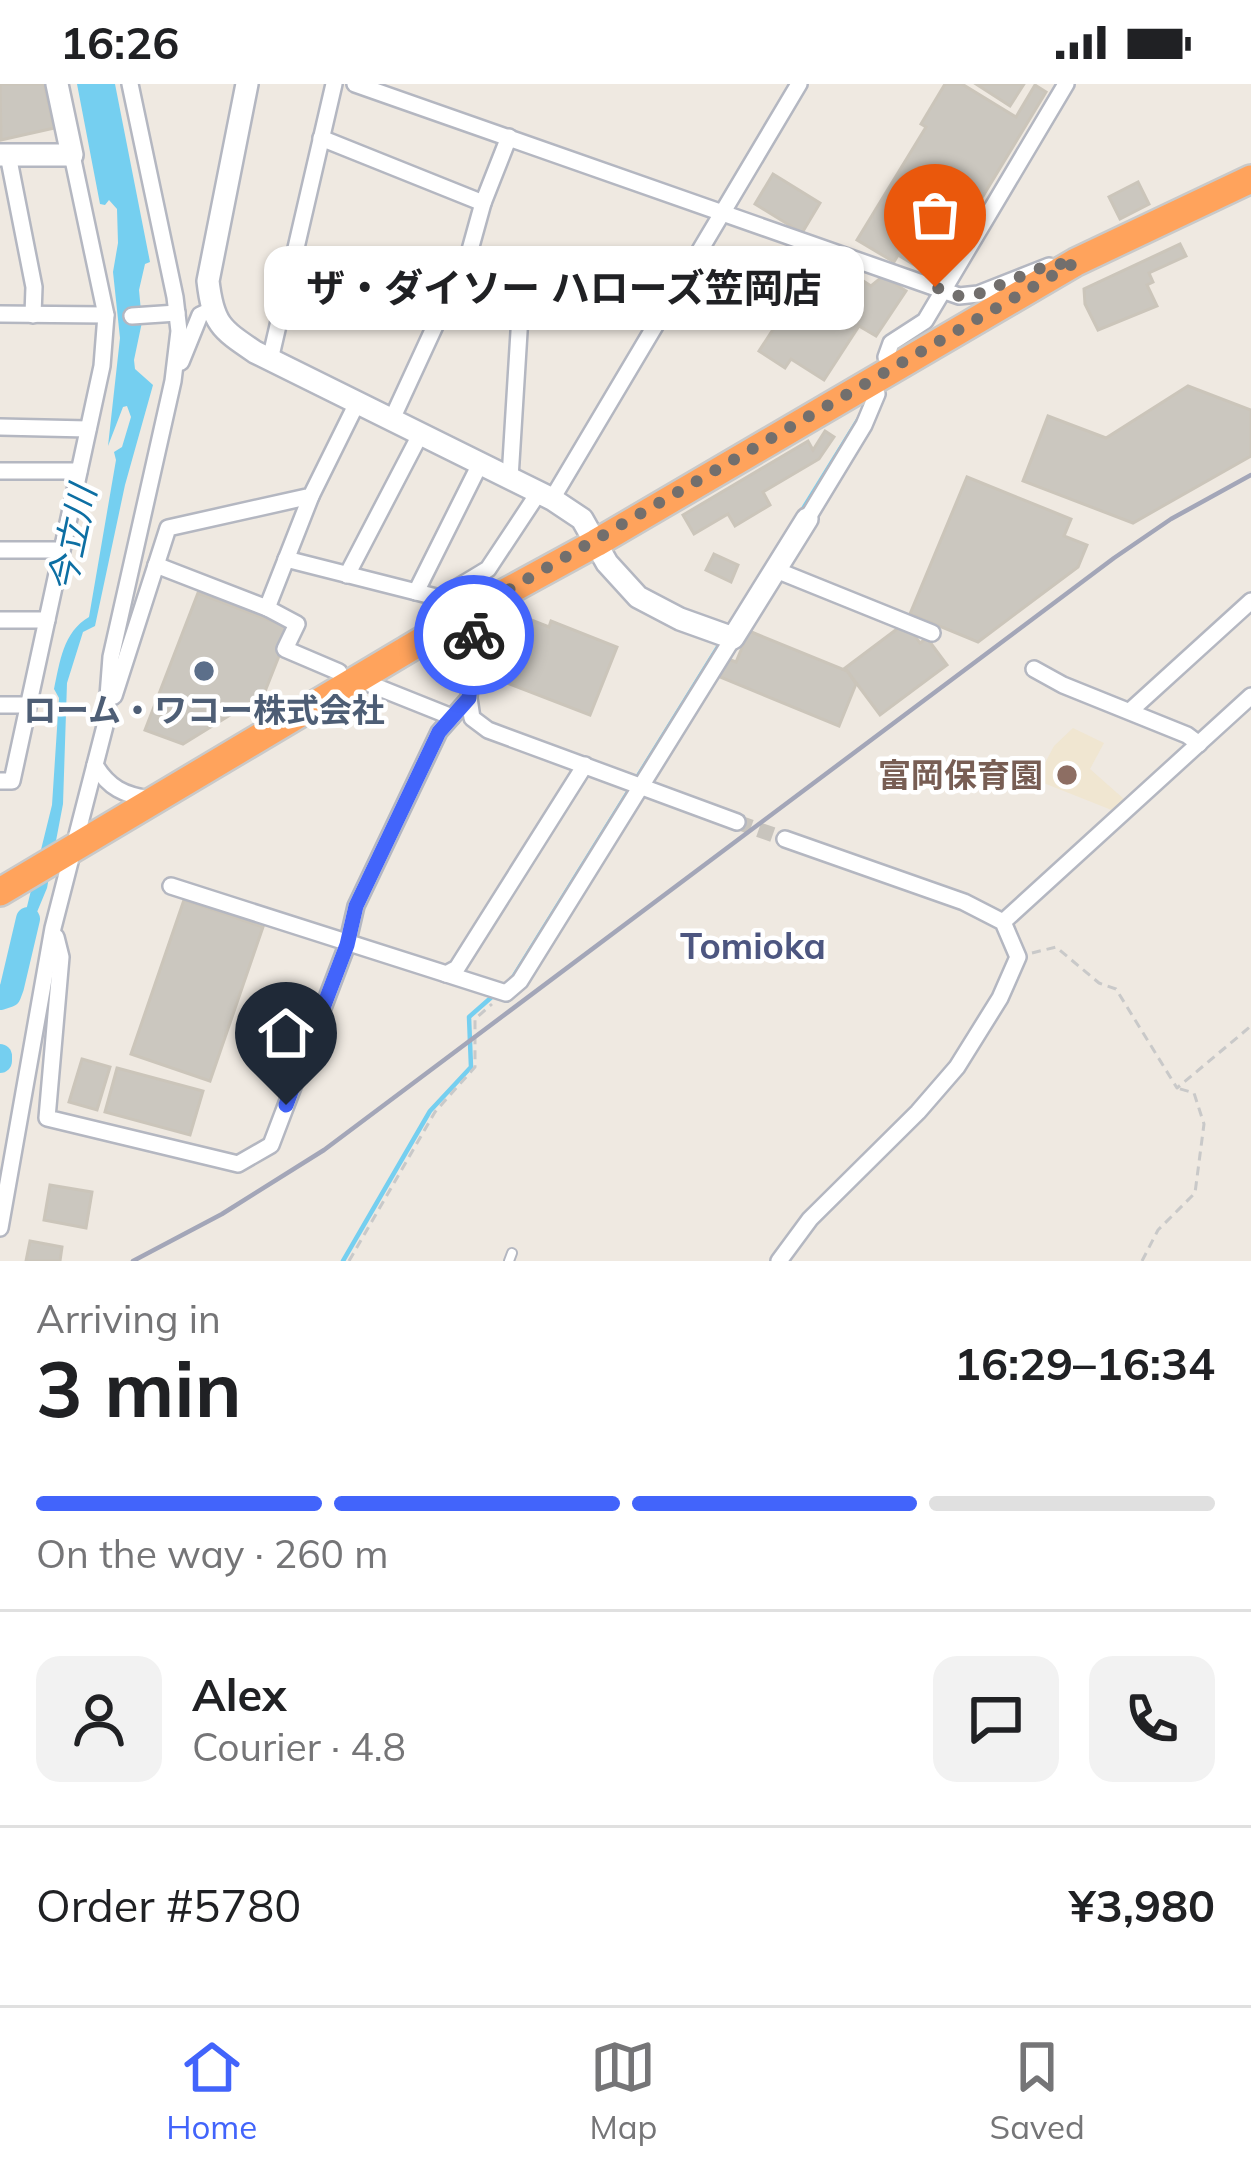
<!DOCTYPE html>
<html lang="en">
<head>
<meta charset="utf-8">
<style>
	body { margin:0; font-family:Mulish,"Noto Sans JP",sans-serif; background:#f2f2f2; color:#202124; height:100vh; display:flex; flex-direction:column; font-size:45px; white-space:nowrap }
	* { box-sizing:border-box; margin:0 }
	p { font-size:39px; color:#757577 }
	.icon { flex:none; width:66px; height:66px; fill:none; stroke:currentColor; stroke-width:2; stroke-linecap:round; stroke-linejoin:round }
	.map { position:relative; height:1177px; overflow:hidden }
	.drawer { display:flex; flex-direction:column; background:#fff; flex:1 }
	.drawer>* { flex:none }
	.pin { position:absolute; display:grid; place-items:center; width:102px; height:102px; color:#fff; margin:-123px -51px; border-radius:50% 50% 50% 0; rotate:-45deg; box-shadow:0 0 12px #0007 }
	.pin .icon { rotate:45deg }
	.courier { position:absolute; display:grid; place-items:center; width:120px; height:120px; margin:-60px; border:9px solid #4264fb; border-radius:50%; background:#fff; color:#222; box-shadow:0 3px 15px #0007 }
	.bubble { position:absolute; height:84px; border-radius:24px; background:#fff; box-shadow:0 3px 9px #0004; font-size:39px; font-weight:700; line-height:84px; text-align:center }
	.headline em { font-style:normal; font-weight:700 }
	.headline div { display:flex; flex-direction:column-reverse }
	.headline { display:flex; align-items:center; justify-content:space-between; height:204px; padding:0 36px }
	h1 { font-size:78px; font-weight:700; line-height:90px }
	.bar { display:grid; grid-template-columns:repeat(4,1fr); gap:18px 12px; align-content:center; height:144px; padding:0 36px }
	.bar i { height:15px; border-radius:9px; background:#e0e0e0 }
	.bar .current { background:#4264fb }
	.bar p { grid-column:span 4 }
	.line { display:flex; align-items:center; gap:30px; padding:0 36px; border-top:3px solid #e0e0e0 }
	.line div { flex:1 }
	.round { display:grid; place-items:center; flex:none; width:126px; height:126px; border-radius:24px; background:#f2f2f2 }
	.status { display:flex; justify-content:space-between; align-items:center; height:84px; padding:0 60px; background:#fff; direction:ltr }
	.status svg { height:33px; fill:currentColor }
	.tabs { display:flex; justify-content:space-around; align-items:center; height:168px; border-top:3px solid #e0e0e0; background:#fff; font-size:33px; color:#757577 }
	.tabs a { display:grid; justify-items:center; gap:6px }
	.tabs .current { color:#4264fb }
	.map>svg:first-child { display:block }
	.education { fill:#f0e6d1 }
	.water { fill:#75cff0 }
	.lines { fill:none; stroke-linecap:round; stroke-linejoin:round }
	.stream { stroke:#75cff0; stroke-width:4.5 }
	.river { stroke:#75cff0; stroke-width:24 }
	.building { fill:#cbc7bf; stroke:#cbc5ba; stroke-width:3 }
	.street-tunnel { stroke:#c8c4bd; stroke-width:15; stroke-dasharray:15 8; stroke-linecap:butt }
	.lane-casing { stroke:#b4b7c1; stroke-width:12 }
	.street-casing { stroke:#b4b7c1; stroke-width:20 }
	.secondary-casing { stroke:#b4b7c1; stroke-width:26 }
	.highway-casing { stroke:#c9c9c9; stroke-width:32 }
	.path { stroke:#c9c9c9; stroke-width:3; stroke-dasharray:9 6; stroke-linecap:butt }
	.lane { stroke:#fff; stroke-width:8 }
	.street { stroke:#fff; stroke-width:15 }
	.secondary { stroke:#fff; stroke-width:21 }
	.highway { stroke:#ffa35c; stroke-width:27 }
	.rail { stroke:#a3a6b8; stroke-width:4.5 }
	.done { stroke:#726f6d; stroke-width:12; stroke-dasharray:0 21.6 }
	.route { stroke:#4264fb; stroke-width:15 }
	.service-dot { fill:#5c6f8a; stroke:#fff; stroke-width:4.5 }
	.education-dot { fill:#8d6e63; stroke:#fff; stroke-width:4.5 }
	.labels { text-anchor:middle; stroke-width:9; stroke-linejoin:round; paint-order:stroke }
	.service-label { font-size:33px; font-weight:bold; fill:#4e5e75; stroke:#fff }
	.education-label { font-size:33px; font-weight:bold; fill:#785e54; stroke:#fff; text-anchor:end }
	.water-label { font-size:36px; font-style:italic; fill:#0d6fa3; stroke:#fff }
	.neighbourhood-label { font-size:36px; font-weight:bold; fill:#4d5680; stroke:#fff }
</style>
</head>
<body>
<div class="status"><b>16:26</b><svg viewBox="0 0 49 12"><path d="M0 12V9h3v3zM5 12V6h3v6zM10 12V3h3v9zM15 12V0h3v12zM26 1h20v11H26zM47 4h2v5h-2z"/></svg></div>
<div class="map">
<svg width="1251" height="1177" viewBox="0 0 1251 1177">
	<rect width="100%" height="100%" fill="#efe9e1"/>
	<polygon class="education" points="1073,644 1104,659 1090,685 1125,716 1114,727 1036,696 1054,662"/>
	<path class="water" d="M 77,0 L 115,0 L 150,178 L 145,180 L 139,206 L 142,238 L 134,276 L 135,285 L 153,301 L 125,401 L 95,542 L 83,548 L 67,599 L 63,720 L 47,804 L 20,869 L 21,847 L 52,721 L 59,614 L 54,605 C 60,578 63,548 89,533 L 116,376 L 114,368 L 122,363 L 131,333 L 127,322 L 123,323 L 108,362 L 120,254 L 113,188 L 118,159 L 117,125 L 109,116 L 105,121 L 100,120 Z"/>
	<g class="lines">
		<g class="stream">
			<polyline points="801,428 861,331"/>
			<polyline points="512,895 718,563"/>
			<polyline points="343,1177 430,1027 471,983 469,933 494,911"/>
		</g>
		<g class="river">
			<polyline points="0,914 9,911 12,903 28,835"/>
			<polyline points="0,972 0,977"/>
		</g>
	</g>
	<g class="building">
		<polygon points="0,0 44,0 54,44 1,56"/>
		<polygon points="945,0 962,0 1016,33 1035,1 1046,8 934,193 898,171 894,178 857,156 926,43 921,40"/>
		<polygon points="976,0 1024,0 1010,22"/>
		<polygon points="773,90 820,119 802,149 755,120"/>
		<polygon points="1138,98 1149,120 1120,135 1109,113"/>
		<polygon points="1180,160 1186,172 1149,189 1153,198 1147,201 1157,222 1098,246 1085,220 1084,205"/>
		<polygon points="822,170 871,202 883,192 906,207 876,252 859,242 824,296 791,275 785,284 759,267"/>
		<polygon points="1188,302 1251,326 1251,372 1133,439 1023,397 1048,332 1106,354"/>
		<polygon points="825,347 834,353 819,375 763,408 770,421 735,442 728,430 694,450 683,431 808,357 813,366"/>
		<polygon points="967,393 1071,435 1064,452 1087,461 1078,483 978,558 910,530"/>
		<polygon points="714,470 738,481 731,498 706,486"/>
		<polygon points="198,509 290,544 264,610 183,660 145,646"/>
		<polygon points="521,532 549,543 551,537 617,563 590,631 484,590 503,542"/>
		<polygon points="901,542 910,545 920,559 927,554 947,581 880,631 845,584"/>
		<polygon points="749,547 847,587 856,600 839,642 720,593 728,575 736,578"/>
		<polygon points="184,816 263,843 210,997 131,970"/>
		<polygon points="82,975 110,983 97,1026 69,1018"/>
		<polygon points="117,984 203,1007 190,1051 105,1028"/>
		<polygon points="50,1101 92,1108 86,1144 44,1136"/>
		<polygon points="30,1157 62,1163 60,1177 26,1177"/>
	</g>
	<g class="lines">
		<polyline class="street-tunnel" points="737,738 785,755"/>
		<g class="lane-casing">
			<polyline id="lane" points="509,1177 512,1169"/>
		</g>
		<g class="street-casing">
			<g id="street">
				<polyline points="355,0 959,212 978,210 1049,182"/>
				<polyline points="321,54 483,119 470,166 392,335"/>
				<polyline points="8,71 34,203 33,231"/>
				<polyline points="483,119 509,53"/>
				<polyline points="0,230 106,231"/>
				<polyline points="132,232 177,229"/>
				<polyline points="886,273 891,259 925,237 1066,0"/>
				<polyline points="270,276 334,0"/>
				<polyline points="181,278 200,231 211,226"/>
				<polyline points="0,343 88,345"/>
				<polyline points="0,387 79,387"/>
				<polyline points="510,394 523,183"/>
				<polyline points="552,415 799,0"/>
				<polyline points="807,435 864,341 877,310"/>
				<polyline points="0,466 61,466"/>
				<polyline points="286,475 440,514 488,485 539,408"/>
				<polyline points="156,481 267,524 311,412"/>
				<polyline points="776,486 932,549"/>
				<polyline points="347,491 421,349"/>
				<polyline points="416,508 480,380"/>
				<polyline points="267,524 297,540 285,565 339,588"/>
				<polyline points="477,524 469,614 472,634 488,646 737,738"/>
				<polyline points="0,536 47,536"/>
				<polyline points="1034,585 1063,601 1187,651 1199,660"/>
				<polyline points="372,601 452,633"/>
				<polyline points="114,612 168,444 311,412 357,319"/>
				<polyline points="0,621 28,621"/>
				<polyline points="1130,627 1251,517"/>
				<path d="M 95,681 C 109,704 124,711 150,715"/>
				<polyline points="0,697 12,697 102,282 106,231 72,71"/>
				<polyline points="171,802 506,909 520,897 733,554"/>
				<polyline points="1003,838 1251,612"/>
				<polyline points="56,853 61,873 47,1034 238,1080 271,1061 347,861 356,822 439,648 469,614"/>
				<polyline points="446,890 457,884 585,681"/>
				<polyline points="0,1144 53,844 106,638 111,573 173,297 179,247 175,213 130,0"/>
				<polyline points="779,1177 810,1135 918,1028 957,983 1000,914 1018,873 1003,838 964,818 785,755"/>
			</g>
		</g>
		<g class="secondary-casing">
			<g id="secondary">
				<path d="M 247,0 L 208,197 C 213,240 221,245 255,268 L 552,415 L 582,435 L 607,479 L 638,513 L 680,535 L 733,554 L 807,435"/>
				<polyline points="0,71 72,71 57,0"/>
			</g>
		</g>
		<g class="highway-casing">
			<polyline id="highway" points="0,808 477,524 596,459 1076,178 1251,95"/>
		</g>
		<g class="path">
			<polyline points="1032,869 1056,863 1099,899 1116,905 1177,1004 1251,942"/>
			<polyline points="349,1177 435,1028 475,983 475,935 492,920"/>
			<polyline points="1142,1177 1158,1146 1195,1109 1204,1040 1194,1009 1177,1004"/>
		</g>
		<use href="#lane" class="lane"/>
		<use href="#street" class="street"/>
		<use href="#secondary" class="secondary"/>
		<use href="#highway" class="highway"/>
		<polyline class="rail" points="133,1177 222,1130 324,1066 1114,474 1171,435 1251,391"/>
	</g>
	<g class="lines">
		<polyline class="done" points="474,551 477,524 1076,178 1046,182 978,210 959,212 935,203"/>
		<polyline class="route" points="286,1021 347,861 356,822 439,648 469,614 474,551"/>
	</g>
	<circle class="service-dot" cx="204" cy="587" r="12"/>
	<circle class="education-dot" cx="1067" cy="691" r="12"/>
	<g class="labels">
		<g class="service-label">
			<text x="204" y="638">ローム・ワコー株式会社</text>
		</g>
		<g class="education-label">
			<text x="1043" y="703">富岡保育園</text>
		</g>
		<g class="water-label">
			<text transform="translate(72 455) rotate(-78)" y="13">今立川</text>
		</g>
		<g class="neighbourhood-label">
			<text x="753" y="875">Tomioka</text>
		</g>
	</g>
</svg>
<div class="pin" style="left:935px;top:203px;background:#ea580c"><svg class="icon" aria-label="bag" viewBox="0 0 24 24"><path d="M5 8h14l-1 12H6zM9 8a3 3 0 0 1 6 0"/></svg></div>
<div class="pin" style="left:286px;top:1021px;background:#1f2937"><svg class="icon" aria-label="home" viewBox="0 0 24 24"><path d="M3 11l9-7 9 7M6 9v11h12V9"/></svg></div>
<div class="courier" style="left:474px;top:551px"><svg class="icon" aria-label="bike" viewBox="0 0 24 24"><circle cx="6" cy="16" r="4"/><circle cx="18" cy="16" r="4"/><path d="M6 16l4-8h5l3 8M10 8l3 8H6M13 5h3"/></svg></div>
<div class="bubble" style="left:264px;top:162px;width:600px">ザ・ダイソー ハローズ笠岡店</div>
</div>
<section class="drawer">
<div class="headline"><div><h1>3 min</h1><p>Arriving in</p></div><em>16:29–16:34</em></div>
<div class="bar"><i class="current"></i><i class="current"></i><i class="current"></i><i></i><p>On the way · 260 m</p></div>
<div class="line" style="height:216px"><a class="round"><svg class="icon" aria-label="person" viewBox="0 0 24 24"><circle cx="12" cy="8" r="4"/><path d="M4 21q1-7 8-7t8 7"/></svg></a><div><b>Alex</b><p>Courier · 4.8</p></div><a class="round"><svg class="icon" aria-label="chat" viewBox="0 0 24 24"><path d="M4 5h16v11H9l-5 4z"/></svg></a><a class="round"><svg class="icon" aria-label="phone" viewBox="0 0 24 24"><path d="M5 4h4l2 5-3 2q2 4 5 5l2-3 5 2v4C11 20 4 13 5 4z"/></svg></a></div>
<div class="line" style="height:156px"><div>Order #5780</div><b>¥3,980</b></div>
</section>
<nav class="tabs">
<a class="current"><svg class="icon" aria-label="home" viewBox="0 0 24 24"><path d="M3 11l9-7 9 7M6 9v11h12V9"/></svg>Home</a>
<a><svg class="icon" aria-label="map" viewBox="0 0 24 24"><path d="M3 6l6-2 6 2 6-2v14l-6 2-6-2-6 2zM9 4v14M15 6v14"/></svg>Map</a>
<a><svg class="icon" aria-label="saved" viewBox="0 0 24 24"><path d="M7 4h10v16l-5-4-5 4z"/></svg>Saved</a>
</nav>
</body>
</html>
